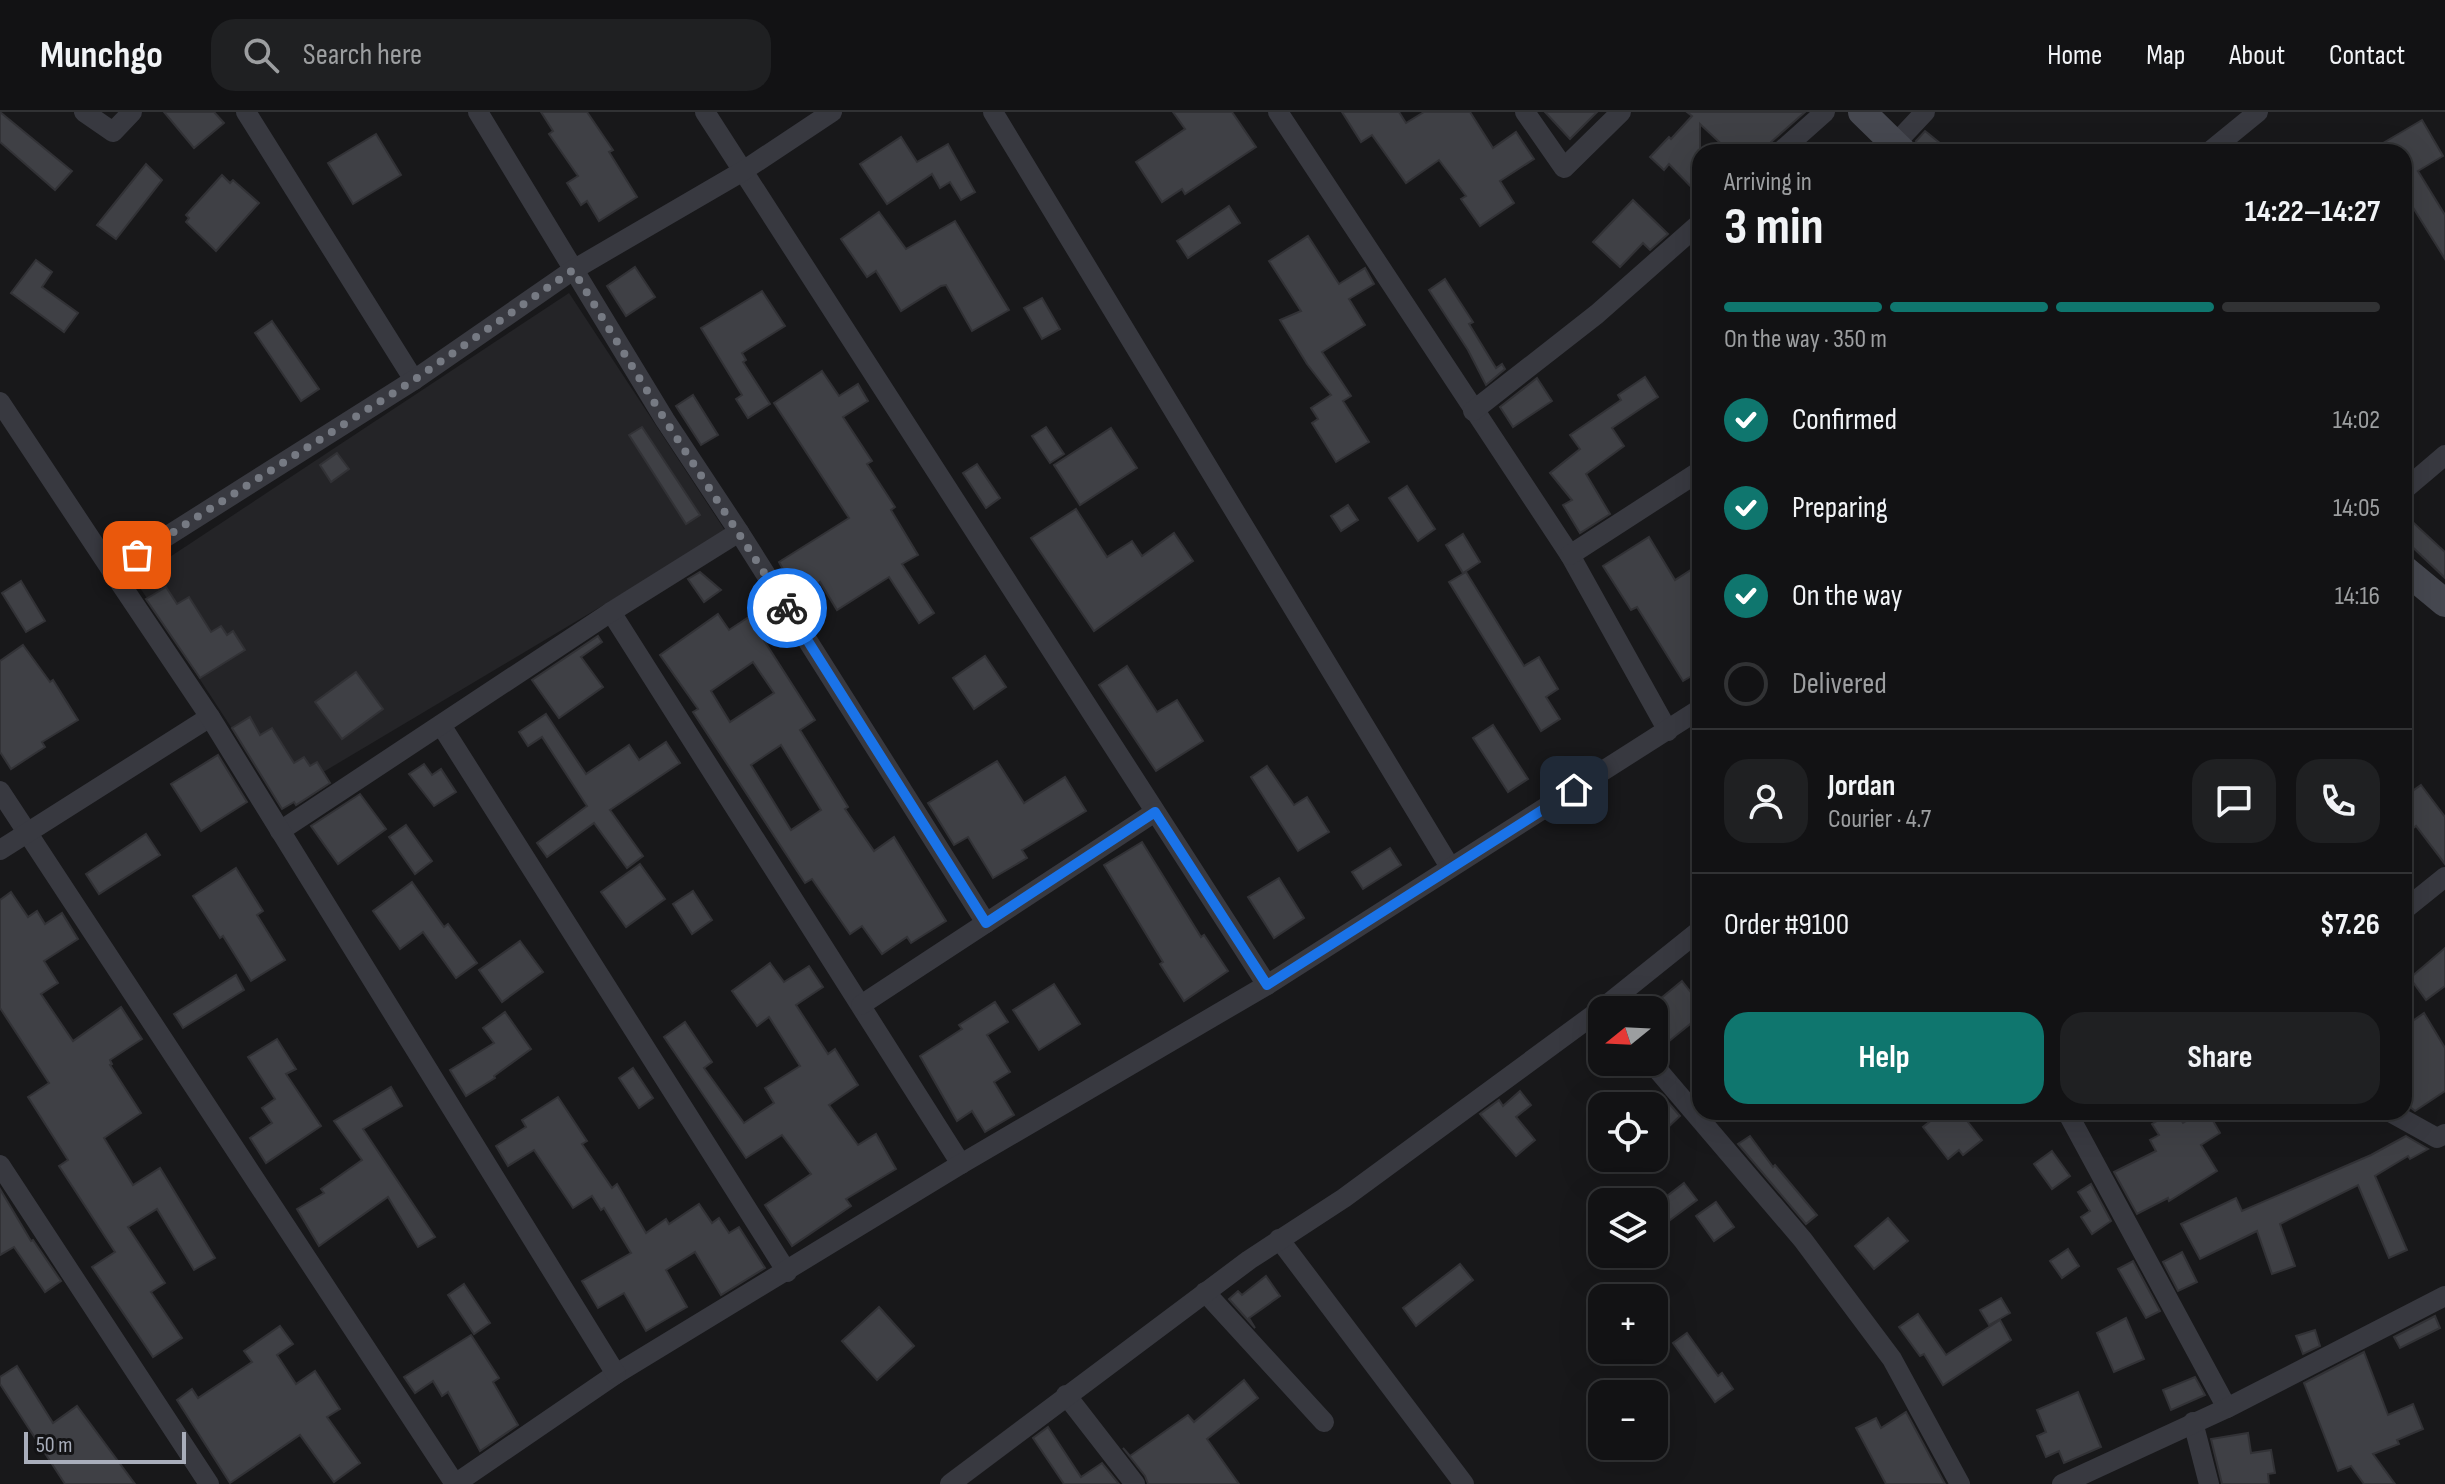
<!DOCTYPE html>
<html lang="en">
<head>
<meta charset="utf-8">
<style>
	body { margin:0; font-family:"Sofia Sans Condensed",sans-serif; background:#1f2022; color:#f1f3f6; height:100vh; display:flex; flex-direction:column; font-size:30px; white-space:nowrap }
	* { box-sizing:border-box; margin:0 }
	p { font-size:26px; color:#9c9ea0 }
	.icon { flex:none; width:44px; height:44px; fill:none; stroke:currentColor; stroke-width:2; stroke-linecap:round; stroke-linejoin:round }
	.map { position:relative; flex:1; overflow:hidden }
	.sheet { position:absolute; left:1692px; top:32px; width:720px; height:976px; display:flex; flex-direction:column; background:#121214; border-radius:24px; box-shadow:0 8px 32px #0002,0 0 0 2px #313234 }
	.sheet>* { flex:none }
	.needle { width:52px; rotate:252deg }
	.tools { position:absolute; left:1588px; top:884px; display:grid; gap:16px }
	.tools a { display:grid; place-items:center; width:80px; height:80px; border-radius:16px; background:#121214; box-shadow:0 8px 32px #0002,0 0 0 2px #313234; font-size:40px }
	.scale { position:absolute; left:24px; bottom:20px; width:162px; box-sizing:border-box; padding-left:8px; border:4px solid #a9aebb; border-top:0; font-size:22px; line-height:28px; white-space:nowrap; color:#a9aebb; -webkit-text-stroke:6px #131315; paint-order:stroke }
	.pin { position:absolute; display:grid; place-items:center; width:68px; height:68px; color:#fff; margin:-34px; border-radius:16px; box-shadow:0 4px 12px #0006 }
	.courier { position:absolute; display:grid; place-items:center; width:80px; height:80px; margin:-40px; border:6px solid #1a73e8; border-radius:50%; background:#fff; color:#222; box-shadow:0 2px 10px #0007 }
	.head em { font-style:normal; font-weight:700 }
	.head div { display:flex; flex-direction:column-reverse }
	.head { display:flex; align-items:center; justify-content:space-between; height:136px; padding:0 32px }
	h1 { font-size:52px; font-weight:700; line-height:60px }
	.bar { display:grid; grid-template-columns:repeat(4,1fr); gap:12px 8px; align-content:center; height:96px; padding:0 32px }
	.bar i { height:10px; border-radius:6px; background:#313234 }
	.bar .on { background:#0f766e }
	.bar p { grid-column:span 4 }
	.line { display:flex; align-items:center; gap:20px; padding:0 32px; border-top:2px solid #313234 }
	.line div { flex:1 }
	.round { display:grid; place-items:center; flex:none; width:84px; height:84px; border-radius:24px; background:#1f2022 }
	ol { padding:0 32px; list-style:none }
	li { display:flex; align-items:center; gap:24px; height:88px }
	li p { margin-inline-start:auto }
	li .icon { padding:8px; border-radius:50%; background:#0f766e; color:#fff; stroke-width:4 }
	li:last-child { color:#9c9ea0 }
	li i { width:44px; height:44px; border:4px solid #313234; border-radius:50% }
	.action { display:flex; gap:16px; margin-top:auto; padding:16px 32px }
	.action a { flex:1; height:92px; border-radius:24px; background:#0f766e; color:#fff; font-size:32px; font-weight:700; line-height:92px; text-align:center }
	.action a+a { background:#1f2022; color:#f1f3f6 }
	header { display:flex; align-items:center; gap:48px; box-sizing:border-box; height:112px; padding:0 40px; background:#121214; border-bottom:2px solid #313234 }
	header strong { font-size:38px }
	nav { display:flex; gap:44px; margin-inline-start:auto; font-size:28px }
	.search { width:560px; height:72px; background:#1f2022; display:flex; align-items:center; gap:20px; box-sizing:border-box; padding:0 28px; border-radius:24px; color:#9c9ea0; font-size:30px }
	.map>svg:first-child { display:block }
	.built { fill:#242427 }
	.building { fill:#3f4045; stroke:#323236; stroke-width:2; fill-rule:evenodd }
	.lines { fill:none; stroke-linecap:round; stroke-linejoin:round }
	.minor { stroke:#383940; stroke-width:20 }
	.secondary { stroke:#464850; stroke-width:28 }
	.done { stroke:#767a83; stroke-width:8; stroke-dasharray:0 14.4 }
	.route { stroke:#1a73e8; stroke-width:10 }
</style>
</head>
<body>
<header>
<strong>Munchgo</strong>
<div class="search"><svg class="icon" aria-label="search" viewBox="0 0 24 24"><circle cx="10" cy="10" r="6"/><path d="M15 15l6 6"/></svg>Search here</div>
<nav><a>Home</a><a>Map</a><a>About</a><a>Contact</a></nav>
</header>
<div class="map">
<svg width="2445" height="1372" viewBox="0 0 2445 1372">
	<rect width="100%" height="100%" fill="#18181a"/>
	<polygon class="built" points="569,181 726,420 278,687 135,468"/>
	<g class="building">
		<polygon points="0,0 72,59 55,78 0,30"/>
		<polygon points="164,0 214,0 224,11 194,36"/>
		<polygon points="541,0 587,0 613,38 609,40 637,85 599,109 587,89 581,93 567,71 578,64 549,22 553,19"/>
		<polygon points="1173,0 1232,0 1256,35 1185,82 1182,77 1162,90 1136,50 1185,17"/>
		<polygon points="1342,0 1399,0 1406,11 1424,0 1470,0 1493,36 1516,20 1534,47 1500,69 1514,91 1480,114 1461,87 1466,84 1439,48 1406,71 1372,23 1361,30"/>
		<polygon points="1545,0 1597,0 1570,27"/>
		<polygon points="1687,0 1805,0 1771,30 1767,40 1730,40 1700,12 1700,84 1669,52 1664,58 1650,45 1669,25 1671,27 1692,4"/>
		<polygon points="2422,8 2443,44 2418,59 2445,103 2445,147 2404,81 2404,40 2368,40"/>
		<polygon points="1925,19 1951,40 1920,40 1916,29"/>
		<polygon points="376,22 401,63 353,92 328,51"/>
		<polygon points="901,25 917,50 948,32 975,80 961,88 950,70 940,76 932,62 887,92 860,52"/>
		<polygon points="146,52 162,68 116,127 97,113"/>
		<polygon points="222,63 230,71 233,68 259,91 216,139 186,110 189,106 186,103"/>
		<polygon points="1633,88 1668,122 1650,138 1643,131 1620,155 1593,130"/>
		<polygon points="1229,94 1240,111 1188,146 1177,129"/>
		<polygon points="879,100 906,137 955,109 1009,198 972,219 946,173 941,174 901,199 876,159 867,165 841,127"/>
		<polygon points="1308,124 1339,172 1365,156 1374,172 1349,187 1365,213 1322,240 1351,284 1343,289 1369,330 1336,350 1312,311 1318,307 1311,296 1331,283 1307,252 1280,208 1301,199 1269,149"/>
		<polygon points="36,148 52,160 42,175 78,201 64,220 11,181"/>
		<polygon points="635,155 655,185 626,204 607,174"/>
		<polygon points="1445,167 1473,210 1469,212 1496,256 1502,252 1505,257 1486,273 1468,238 1429,178"/>
		<polygon points="762,179 785,214 742,241 746,248 743,250 770,292 748,306 736,287 742,283 701,216"/>
		<polygon points="1042,186 1060,217 1042,227 1024,196"/>
		<polygon points="272,209 319,277 301,289 255,221"/>
		<polygon points="822,259 839,284 858,272 868,289 843,305 872,349 867,352 895,395 891,398 918,443 902,452 934,501 919,511 889,465 837,498 820,470 798,484 779,450 849,406 774,291"/>
		<polygon points="1645,265 1658,285 1612,316 1624,334 1586,362 1610,402 1580,421 1563,393 1572,388 1550,361 1580,337 1570,323 1621,288 1618,283"/>
		<polygon points="1537,266 1552,289 1513,315 1500,295"/>
		<polygon points="693,283 718,323 701,333 676,294"/>
		<polygon points="642,315 700,403 686,412 629,323"/>
		<polygon points="1046,315 1064,342 1050,351 1032,324"/>
		<polygon points="1111,316 1137,356 1080,393 1054,353"/>
		<polygon points="337,341 349,357 331,370 320,353"/>
		<polygon points="977,352 1000,386 986,396 963,361"/>
		<polygon points="1407,374 1435,417 1418,429 1389,386"/>
		<polygon points="1348,393 1358,408 1341,419 1331,404"/>
		<polygon points="1076,397 1107,445 1132,429 1142,444 1174,421 1193,449 1094,519 1031,426"/>
		<polygon points="2404,402 2445,440 2445,466 2404,427"/>
		<polygon points="1463,422 1480,450 1463,461 1446,433"/>
		<polygon points="1649,425 1675,468 1700,452 1700,559 1683,569 1637,495 1631,498 1603,454"/>
		<polygon points="700,460 721,478 704,490 688,467"/>
		<polygon points="1466,460 1524,554 1539,545 1558,577 1546,585 1560,607 1541,619 1449,470"/>
		<polygon points="21,469 45,509 26,520 2,481"/>
		<polygon points="166,475 177,492 189,485 211,520 221,514 227,523 233,519 245,538 200,566 146,487"/>
		<path d="M 718,502 L 729,518 L 749,505 L 815,608 L 800,618 L 848,695 L 845,697 L 874,739 L 894,725 L 946,809 L 911,831 L 907,825 L 882,842 L 862,814 L 850,822 L 812,767 L 805,771 L 693,600 L 698,597 L 660,543 ZM 753,550 L 774,581 L 730,610 L 711,579 ZM 781,633 L 821,698 L 791,718 L 751,653 Z"/>
		<polygon points="598,524 602,530 581,545 603,575 559,606 532,568"/>
		<polygon points="23,533 50,570 53,568 78,608 42,630 45,635 11,657 0,640 0,549"/>
		<polygon points="985,544 1006,575 974,597 953,566"/>
		<polygon points="1127,554 1157,600 1177,588 1203,629 1156,659 1099,573"/>
		<polygon points="356,560 383,597 342,627 315,590"/>
		<polygon points="546,602 586,662 629,633 639,648 666,630 680,651 610,698 643,744 627,756 594,711 547,745 537,731 587,694 542,625 528,634 519,620"/>
		<polygon points="250,605 260,623 272,616 294,651 304,645 310,654 317,650 330,671 296,693 294,690 282,697 232,616"/>
		<polygon points="1493,613 1528,667 1508,680 1473,626"/>
		<polygon points="218,643 247,690 201,719 171,672"/>
		<polygon points="997,649 1024,691 1065,665 1086,699 1022,738 1027,746 993,766 968,725 954,733 928,691"/>
		<polygon points="424,652 432,663 441,657 456,680 434,694 409,662"/>
		<polygon points="1267,654 1294,693 1307,685 1329,720 1298,739 1251,665"/>
		<polygon points="2421,673 2445,705 2445,752 2416,714 2404,723 2404,685"/>
		<polygon points="360,682 386,717 338,752 311,714"/>
		<polygon points="406,713 432,749 415,762 389,725"/>
		<polygon points="146,722 160,743 99,782 86,762"/>
		<polygon points="1142,730 1201,825 1204,823 1228,859 1184,889 1160,852 1163,850 1104,753"/>
		<polygon points="1390,736 1401,753 1363,777 1352,760"/>
		<polygon points="640,752 665,787 626,815 601,780"/>
		<polygon points="236,756 263,799 257,803 285,848 251,869 223,824 220,826 193,784"/>
		<polygon points="1279,766 1304,806 1274,826 1248,785"/>
		<polygon points="412,770 444,815 448,812 477,851 456,866 423,820 400,837 373,799"/>
		<polygon points="693,779 712,808 692,822 673,792"/>
		<polygon points="11,780 28,805 37,799 45,812 62,801 78,827 44,849 58,871 41,882 73,929 121,895 142,927 110,948 112,952 110,953 141,1001 104,1026 133,1073 160,1056 215,1146 194,1158 157,1097 128,1115 165,1171 151,1180 182,1226 153,1245 92,1155 115,1140 59,1054 68,1048 28,985 49,971 0,896 0,788"/>
		<polygon points="520,829 543,860 502,890 479,858"/>
		<polygon points="2445,836 2445,874 2426,888 2410,866"/>
		<polygon points="770,851 784,870 809,854 823,875 796,893 828,942 835,937 858,973 829,993 858,1033 876,1022 896,1057 846,1087 851,1094 792,1134 765,1093 811,1062 782,1023 746,1046 664,925 685,910 712,950 704,956 744,1011 774,991 765,976 800,954 769,905 757,914 732,879"/>
		<polygon points="236,863 244,878 183,916 174,902"/>
		<polygon points="1682,869 1700,892 1700,904 1657,939 1654,938 1654,892"/>
		<polygon points="1054,872 1080,912 1039,938 1013,898"/>
		<polygon points="995,890 1008,910 987,923 1010,960 994,970 1014,1003 985,1020 972,999 957,1009 920,944 962,917 959,913"/>
		<polygon points="505,900 531,937 494,964 495,966 466,984 450,958 494,931 483,916"/>
		<polygon points="2424,901 2445,936 2445,979 2415,999 2404,990 2404,915"/>
		<polygon points="277,927 296,957 286,962 321,1014 266,1051 250,1026 272,1011 262,996 275,987 248,945"/>
		<polygon points="633,956 653,986 639,996 619,966"/>
		<polygon points="391,975 402,994 363,1017 435,1125 418,1135 388,1085 319,1134 297,1097 324,1081 321,1077 362,1048 334,1009"/>
		<polygon points="1520,979 1531,993 1516,1005 1535,1028 1516,1044 1480,1002 1499,988 1503,994"/>
		<polygon points="558,985 587,1029 582,1032 612,1076 617,1072 646,1121 666,1107 669,1112 699,1092 712,1111 719,1106 729,1121 739,1115 765,1156 721,1183 695,1140 666,1158 687,1195 646,1219 624,1181 598,1196 582,1169 631,1141 604,1096 601,1098 592,1084 573,1096 534,1038 508,1054 496,1034 526,1015 522,1008"/>
		<polygon points="1666,988 1680,1004 1665,1018 1654,1006 1654,999"/>
		<polygon points="1942,1000 1960,1000 1982,1028 1963,1043 1959,1038 1948,1047 1923,1015"/>
		<polygon points="2172,1000 2176,1000 2183,1011 2201,1000 2208,1000 2220,1021 2201,1033 2217,1059 2169,1089 2168,1086 2137,1102 2114,1060 2156,1039 2150,1028 2159,1023 2152,1012"/>
		<polygon points="1750,1024 1773,1055 1775,1053 1817,1103 1806,1112 1738,1032"/>
		<polygon points="2406,1024 2428,1037 2410,1047 2408,1044 2375,1064 2407,1138 2389,1146 2358,1073 2280,1112 2295,1154 2272,1162 2257,1119 2200,1147 2181,1112 2236,1086 2242,1099 2371,1043"/>
		<polygon points="2052,1039 2070,1064 2052,1077 2034,1052"/>
		<polygon points="1684,1071 1697,1088 1654,1120 1654,1094"/>
		<polygon points="2091,1072 2111,1109 2092,1122 2081,1105 2090,1099 2078,1080"/>
		<polygon points="0,1077 31,1129 33,1128 61,1169 45,1180 14,1135 0,1143"/>
		<polygon points="1716,1090 1734,1115 1714,1129 1696,1104"/>
		<polygon points="1888,1106 1908,1129 1874,1157 1855,1134"/>
		<polygon points="2068,1137 2079,1154 2062,1166 2050,1149"/>
		<polygon points="2182,1140 2197,1170 2178,1179 2163,1150"/>
		<polygon points="2133,1149 2160,1199 2146,1206 2118,1157"/>
		<polygon points="1460,1152 1473,1168 1416,1214 1403,1196"/>
		<polygon points="1266,1164 1280,1184 1249,1206 1255,1216 1229,1187 1238,1179 1242,1183"/>
		<polygon points="464,1172 490,1211 474,1222 448,1183"/>
		<polygon points="2001,1186 2010,1201 1989,1213 1980,1198"/>
		<polygon points="879,1195 914,1234 877,1268 842,1229"/>
		<polygon points="1918,1202 1946,1243 2000,1208 2011,1228 1943,1273 1924,1242 1920,1244 1899,1215"/>
		<polygon points="2435,1204 2440,1216 2400,1236 2394,1225"/>
		<polygon points="2126,1206 2144,1247 2114,1260 2097,1221"/>
		<polygon points="280,1214 293,1232 277,1243 296,1272 315,1259 340,1297 327,1305 360,1351 334,1370 300,1323 230,1371 177,1288 192,1277 198,1286 252,1250 244,1239"/>
		<polygon points="2315,1218 2320,1234 2303,1242 2296,1224"/>
		<polygon points="1687,1221 1718,1264 1722,1261 1733,1277 1715,1290 1673,1231"/>
		<polygon points="471,1223 499,1266 493,1270 518,1313 480,1339 448,1280 442,1284 433,1269 415,1281 404,1265"/>
		<polygon points="2364,1240 2388,1303 2413,1292 2423,1317 2397,1328 2399,1332 2373,1342 2395,1372 2364,1372 2351,1354 2338,1359 2304,1271"/>
		<polygon points="17,1254 53,1311 77,1294 135,1372 65,1372 0,1272 0,1265"/>
		<polygon points="2195,1265 2205,1283 2171,1298 2163,1278"/>
		<polygon points="1244,1268 1258,1286 1207,1327 1239,1372 1148,1372 1145,1364 1123,1336 1130,1344 1188,1303 1194,1310"/>
		<polygon points="2078,1280 2101,1335 2064,1351 2059,1339 2046,1345 2037,1324 2046,1320 2037,1298"/>
		<polygon points="1906,1300 1945,1372 1886,1372 1856,1316 1876,1306 1881,1316"/>
		<polygon points="1048,1315 1081,1365 1102,1351 1119,1372 1064,1372 1033,1326"/>
		<polygon points="2248,1321 2251,1341 2271,1338 2275,1361 2268,1362 2269,1372 2222,1372 2211,1327"/>
	</g>
	<g class="lines">
		<g class="minor">
			<polyline points="84,0 113,20 132,0"/>
			<polyline points="246,0 414,268"/>
			<polyline points="478,0 665,308 739,420 986,811"/>
			<polyline points="705,0 1267,873"/>
			<polyline points="993,0 1450,755"/>
			<polyline points="1278,0 1570,443 1668,619"/>
			<polyline points="1525,0 1564,56 1621,0"/>
			<polyline points="1894,33 1925,0"/>
			<polyline points="1780,40 1825,0"/>
			<polyline points="2209,40 2258,0"/>
			<polyline points="0,290 112,459"/>
			<polyline points="1473,299 1597,202 1700,111"/>
			<polyline points="2404,378 2445,343"/>
			<polyline points="1570,443 1700,359"/>
			<polyline points="611,500 961,1052"/>
			<polyline points="441,613 787,1160"/>
			<polyline points="0,679 455,1372 616,1262 961,1052 1267,873 1700,597"/>
			<polyline points="280,719 611,500 739,420"/>
			<polyline points="0,738 210,605"/>
			<polyline points="2404,798 2445,765"/>
			<polyline points="861,893 1155,700"/>
			<polyline points="1651,950 1803,1128 1892,1247 1960,1372"/>
			<polyline points="2067,1000 2227,1296"/>
			<polyline points="2390,1000 2437,1026 2445,1022"/>
			<polyline points="0,1053 209,1372"/>
			<polyline points="1279,1127 1464,1372"/>
			<polyline points="1205,1180 1324,1310"/>
			<polyline points="616,1262 210,605 112,459 414,268 573,158 743,59 832,0"/>
			<polyline points="1066,1283 1135,1372"/>
			<polyline points="2193,1310 2209,1372"/>
			<polyline points="950,1372 1249,1148 1344,1086 1604,895 1700,818"/>
			<polyline points="2062,1372 2227,1296 2445,1184"/>
		</g>
		<g class="secondary">
			<polyline points="1862,0 1903,40"/>
			<polyline points="2404,457 2445,491"/>
		</g>
	</g>
	<g class="lines">
		<polyline class="done" points="137,443 414,268 573,158 665,308 787,496"/>
		<polyline class="route" points="787,496 986,811 1155,700 1267,873 1574,678"/>
	</g>
</svg>
<div class="tools">
<a><svg class="needle" viewBox="-14 -14 28 28"><path d="M0-13l5 13h-10z" fill="#e53935"/><path d="M0 13l5-13h-10z" fill="#9c9ea0"/></svg></a>
<a><svg class="icon" aria-label="locate" viewBox="0 0 24 24"><circle cx="12" cy="12" r="6"/><path d="M12 2v4M12 18v4M2 12h4M18 12h4"/></svg></a>
<a><svg class="icon" aria-label="layers" viewBox="0 0 24 24"><path d="M12 4l9 5-9 5-9-5zM3 14l9 5 9-5"/></svg></a>
<a>+</a>
<a>−</a>
</div>
<div class="scale">50 m</div>
<div class="pin" style="left:137px;top:443px;background:#ea580c"><svg class="icon" aria-label="bag" viewBox="0 0 24 24"><path d="M5 8h14l-1 12H6zM9 8a3 3 0 0 1 6 0"/></svg></div>
<div class="pin" style="left:1574px;top:678px;background:#1f2937"><svg class="icon" aria-label="home" viewBox="0 0 24 24"><path d="M3 11l9-7 9 7M6 9v11h12V9"/></svg></div>
<div class="courier" style="left:787px;top:496px"><svg class="icon" aria-label="bike" viewBox="0 0 24 24"><circle cx="6" cy="16" r="4"/><circle cx="18" cy="16" r="4"/><path d="M6 16l4-8h5l3 8M10 8l3 8H6M13 5h3"/></svg></div>
<section class="sheet">
<div class="head"><div><h1>3 min</h1><p>Arriving in</p></div><em>14:22–14:27</em></div>
<div class="bar"><i class="on"></i><i class="on"></i><i class="on"></i><i></i><p>On the way · 350 m</p></div>
<ol>
<li><svg class="icon" aria-label="check" viewBox="0 0 24 24"><path d="M5 12l5 5 9-10"/></svg>Confirmed<p>14:02</p></li>
<li><svg class="icon" aria-label="check" viewBox="0 0 24 24"><path d="M5 12l5 5 9-10"/></svg>Preparing<p>14:05</p></li>
<li><svg class="icon" aria-label="check" viewBox="0 0 24 24"><path d="M5 12l5 5 9-10"/></svg>On the way<p>14:16</p></li>
<li><i></i>Delivered</li>
</ol>
<div class="line" style="height:144px"><a class="round"><svg class="icon" aria-label="person" viewBox="0 0 24 24"><circle cx="12" cy="8" r="4"/><path d="M4 21q1-7 8-7t8 7"/></svg></a><div><b>Jordan</b><p>Courier · 4.7</p></div><a class="round"><svg class="icon" aria-label="chat" viewBox="0 0 24 24"><path d="M4 5h16v11H9l-5 4z"/></svg></a><a class="round"><svg class="icon" aria-label="phone" viewBox="0 0 24 24"><path d="M5 4h4l2 5-3 2q2 4 5 5l2-3 5 2v4C11 20 4 13 5 4z"/></svg></a></div>
<div class="line" style="height:104px"><div>Order #9100</div><b>$7.26</b></div>
<div class="action"><a>Help</a><a>Share</a></div>
</section>
</div>
</body>
</html>
